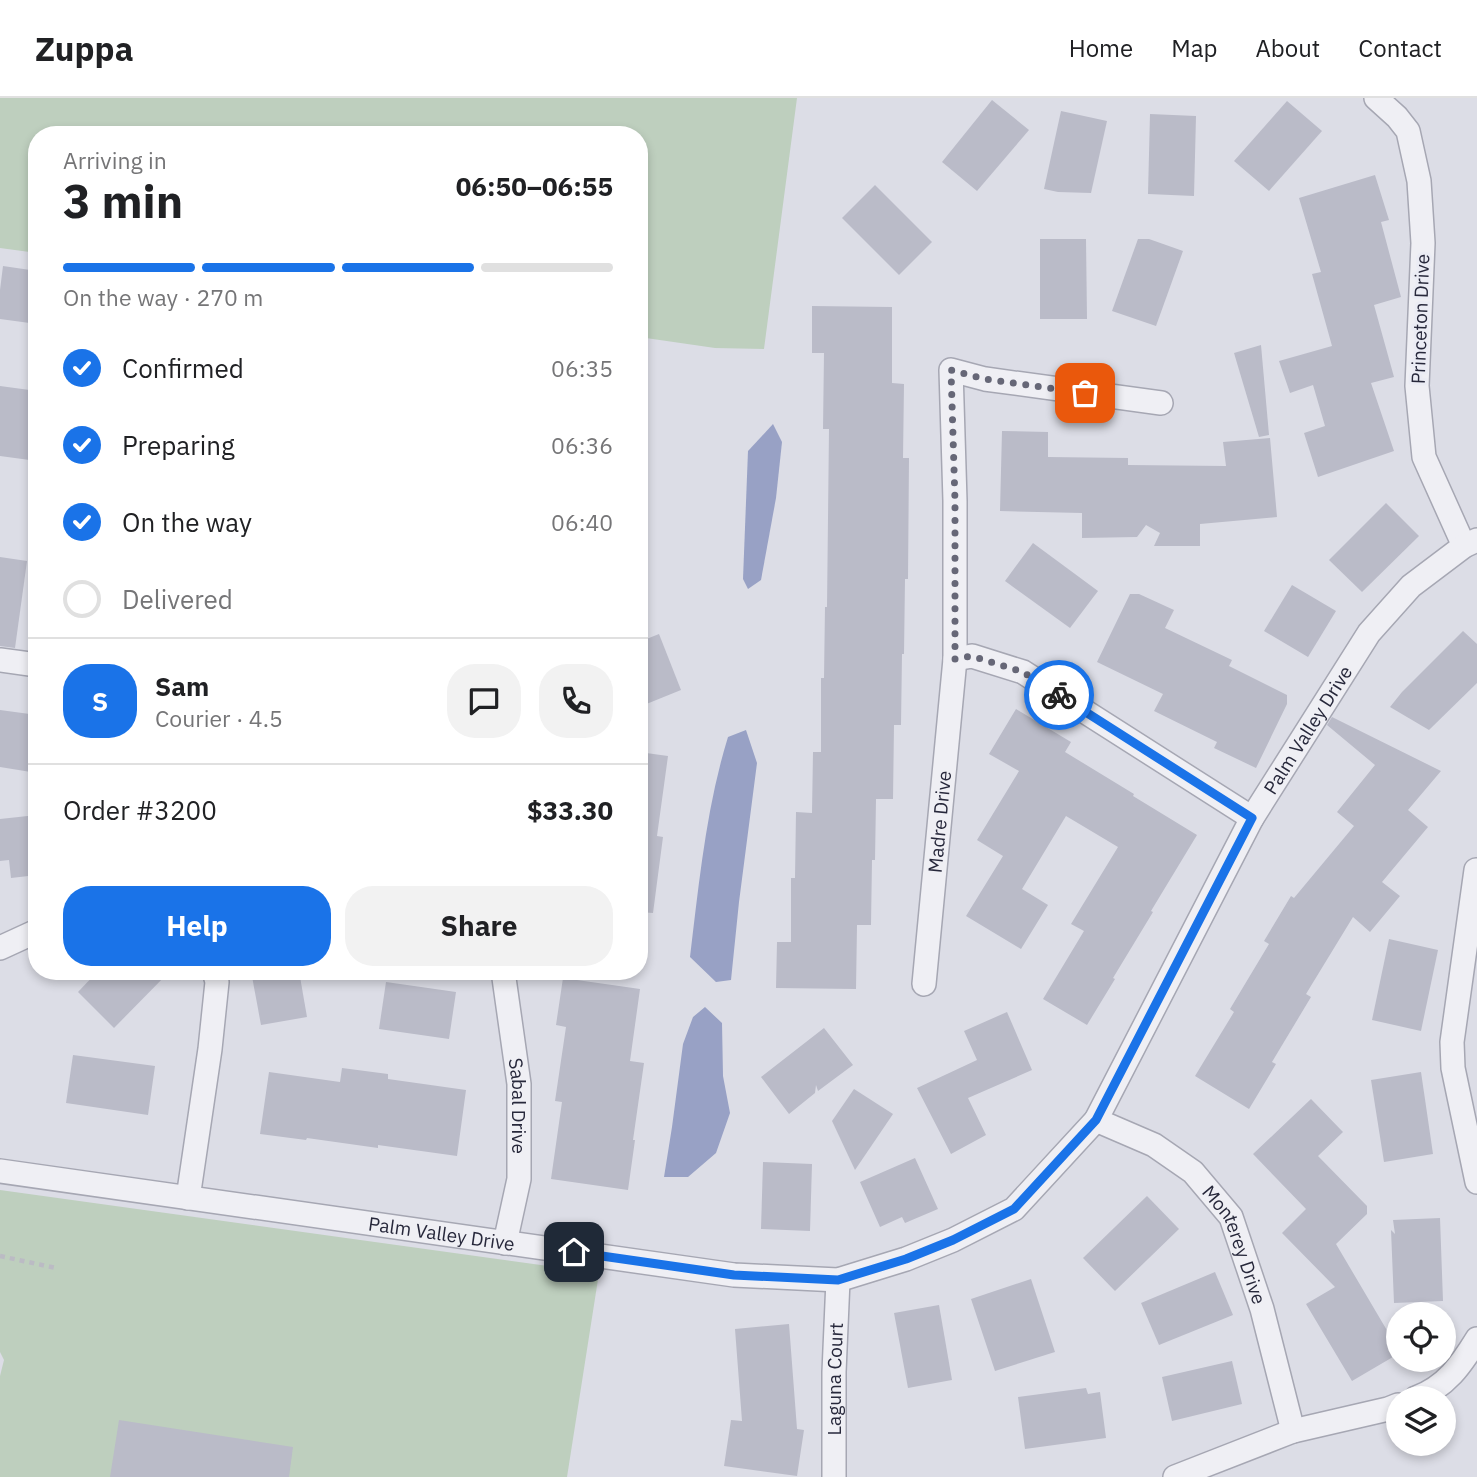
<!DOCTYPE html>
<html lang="en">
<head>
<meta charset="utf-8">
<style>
	body { margin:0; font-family:"IBM Plex Sans",sans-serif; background:#f2f2f2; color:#202124; height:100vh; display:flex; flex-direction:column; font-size:26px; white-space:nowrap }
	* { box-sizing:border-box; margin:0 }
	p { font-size:23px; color:#757577 }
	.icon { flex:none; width:38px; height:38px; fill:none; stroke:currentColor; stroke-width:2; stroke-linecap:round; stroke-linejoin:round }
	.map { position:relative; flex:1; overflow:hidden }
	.details { position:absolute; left:28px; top:28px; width:620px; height:854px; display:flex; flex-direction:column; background:#fff; border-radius:28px; box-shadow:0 4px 10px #0003 }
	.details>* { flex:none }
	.controls { position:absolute; left:1386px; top:1204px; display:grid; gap:14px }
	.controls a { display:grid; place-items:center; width:70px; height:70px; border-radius:50%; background:#fff; box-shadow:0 4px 10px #0003; font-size:35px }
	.pin { position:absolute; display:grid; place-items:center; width:60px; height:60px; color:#fff; margin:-30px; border-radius:14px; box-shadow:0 4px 10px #0006 }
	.courier { position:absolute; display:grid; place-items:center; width:70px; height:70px; margin:-35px; border:5px solid #1a73e8; border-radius:50%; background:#fff; color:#222; box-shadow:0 2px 9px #0007 }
	.headline em { font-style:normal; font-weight:700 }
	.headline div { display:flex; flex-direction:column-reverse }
	.headline { display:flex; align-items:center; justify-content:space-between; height:119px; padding:0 35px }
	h1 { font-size:46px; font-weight:700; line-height:52px }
	.bar { display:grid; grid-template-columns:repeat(4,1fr); gap:10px 7px; align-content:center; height:84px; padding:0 35px }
	.bar i { height:9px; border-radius:5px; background:#e0e0e0 }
	.bar .active { background:#1a73e8 }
	.bar p { grid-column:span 4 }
	.line { display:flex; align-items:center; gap:18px; padding:0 35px; border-top:2px solid #e0e0e0 }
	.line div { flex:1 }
	.round { display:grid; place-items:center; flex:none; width:74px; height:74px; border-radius:28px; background:#f2f2f2 }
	ol { padding:0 35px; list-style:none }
	li { display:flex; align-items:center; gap:21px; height:77px }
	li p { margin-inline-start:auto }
	li .icon { padding:7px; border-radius:50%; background:#1a73e8; color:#fff; stroke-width:4 }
	li:last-child { color:#757577 }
	li i { width:38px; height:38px; border:4px solid #e0e0e0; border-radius:50% }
	.primary-button { display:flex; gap:14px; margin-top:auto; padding:14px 35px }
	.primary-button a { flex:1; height:80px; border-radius:28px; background:#1a73e8; color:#fff; font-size:28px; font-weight:700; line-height:80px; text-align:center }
	.primary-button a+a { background:#f2f2f2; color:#202124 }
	header { display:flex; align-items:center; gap:42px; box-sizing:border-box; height:98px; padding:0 35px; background:#fff; border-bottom:2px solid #e0e0e0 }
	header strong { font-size:33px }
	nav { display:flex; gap:38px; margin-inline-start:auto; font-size:24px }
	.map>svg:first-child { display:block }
	.green { fill:#becfbe }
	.water { fill:#98a1c5 }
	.building { fill:#babbc8 }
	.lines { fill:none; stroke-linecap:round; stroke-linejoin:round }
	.minor-casing { stroke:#a6a7b3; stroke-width:26 }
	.path { stroke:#bbbbc4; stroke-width:4.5; stroke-dasharray:5 5; stroke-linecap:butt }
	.minor { stroke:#efeff4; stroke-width:23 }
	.done { stroke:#666777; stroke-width:7; stroke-dasharray:0 12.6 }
	.route { stroke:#1a73e8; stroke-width:9 }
	.labels { text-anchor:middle; stroke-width:6; stroke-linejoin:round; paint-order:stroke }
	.street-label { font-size:19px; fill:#27283b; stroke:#ebecf4 }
</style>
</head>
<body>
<header>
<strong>Zuppa</strong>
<nav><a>Home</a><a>Map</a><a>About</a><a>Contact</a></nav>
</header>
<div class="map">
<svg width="1477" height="1379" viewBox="0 0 1477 1379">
	<rect width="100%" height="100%" fill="#dcdde6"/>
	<g class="green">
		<polygon points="0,0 797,0 764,251 715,250 639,239 639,37 37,37 37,155 0,150"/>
		<polygon points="0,1092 599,1175 567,1379 0,1379 0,1278 4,1262 0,1254"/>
	</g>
	<g class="water">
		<polygon points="773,326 782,344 776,400 761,482 748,491 743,481 748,353"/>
		<path d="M 746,632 L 757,665 L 739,804 L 731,882 L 716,884 L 690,859 C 699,786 706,710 728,639 Z"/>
		<polygon points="705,909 722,925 723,978 730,1015 716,1055 688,1079 664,1079 672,1029 683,946 693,919"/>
	</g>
	<g class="building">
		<polygon points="992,2 1029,32 977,93 942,64"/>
		<polygon points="1287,3 1322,33 1269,93 1234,63"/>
		<polygon points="1061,13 1107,23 1091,95 1058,94 1044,91"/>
		<polygon points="1150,16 1196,18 1194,98 1148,96"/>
		<polygon points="1375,77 1389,122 1381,124 1401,199 1374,207 1394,279 1371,285 1394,353 1318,379 1304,335 1325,328 1313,287 1290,295 1279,263 1332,248 1312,176 1321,174 1299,100"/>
		<polygon points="875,87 932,144 899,177 842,120"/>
		<polygon points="1040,141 1086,141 1087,221 1040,221"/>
		<polygon points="1138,141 1149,141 1183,153 1156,228 1112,213"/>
		<polygon points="3,168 37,173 37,226 0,221 0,192"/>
		<polygon points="812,208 892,209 892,285 904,286 903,360 909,360 908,481 905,481 904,556 902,556 901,627 894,627 893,701 876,701 875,762 872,762 871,827 857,827 856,891 776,890 777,844 791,844 791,780 795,780 796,714 812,715 813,654 821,654 821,580 824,580 825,509 827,509 829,331 823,331 824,255 812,255"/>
		<polygon points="1261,247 1269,337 1259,339 1234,255"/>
		<polygon points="0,288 37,293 37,363 0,358"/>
		<polygon points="1002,333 1048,334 1048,359 1128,360 1128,367 1226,368 1223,344 1270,340 1277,419 1200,426 1200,448 1154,448 1160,435 1146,427 1137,439 1082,440 1082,415 1000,413"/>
		<polygon points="1386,405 1419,438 1362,494 1329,462"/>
		<polygon points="1033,445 1098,493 1070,530 1005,483"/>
		<polygon points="0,459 27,463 15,550 0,548"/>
		<polygon points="1292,487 1336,513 1308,559 1264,533"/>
		<polygon points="1130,496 1139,496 1174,512 1165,530 1232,562 1229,568 1287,597 1287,606 1256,670 1214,650 1217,644 1154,613 1163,596 1097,564"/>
		<polygon points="1463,533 1477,546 1477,585 1429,632 1390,609 1402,594"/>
		<polygon points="659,536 681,592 639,609 639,544"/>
		<polygon points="1016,611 1071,644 1065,654 1134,696 1133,698 1197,737 1151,813 1153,814 1113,880 1115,881 1087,927 1043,901 1084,833 1071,826 1118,749 1066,718 1022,791 1048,807 1021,851 966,818 1003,758 977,742 1019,673 989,656"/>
		<polygon points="0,612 37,617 37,675 0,669"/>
		<polygon points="1332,619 1441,673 1408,712 1428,729 1382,784 1400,798 1370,834 1353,819 1306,896 1311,899 1272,964 1276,966 1249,1011 1195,978 1234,914 1230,911 1269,846 1264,843 1291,798 1294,800 1354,728 1337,714 1375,667 1327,627"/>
		<polygon points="639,654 668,658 657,738 663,739 653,815 639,814"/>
		<polygon points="37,717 37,777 11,780 9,762 0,763 0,721"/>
		<polygon points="1389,841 1438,852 1421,933 1372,922"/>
		<polygon points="98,873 170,873 114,930 78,894"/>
		<polygon points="251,873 299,873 307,919 261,927"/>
		<polygon points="563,880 640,891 630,963 644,965 633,1042 635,1042 628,1092 551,1081 562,1004 555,1003 566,929 556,927"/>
		<polygon points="386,884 456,894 449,941 379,931"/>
		<polygon points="1007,914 1032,972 968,1000 986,1037 951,1056 917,990 977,962 964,933"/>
		<polygon points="824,930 853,967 818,993 816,987 815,995 789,1016 761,979"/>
		<polygon points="73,957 155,968 148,1017 66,1005"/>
		<polygon points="342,970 388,976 388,981 466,992 457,1058 378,1047 378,1050 307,1040 306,1042 260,1036 269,974 340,984"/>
		<polygon points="1421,974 1433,1056 1384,1064 1371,982"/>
		<polygon points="854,991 893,1016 855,1072 832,1023"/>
		<polygon points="1311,1001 1343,1034 1318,1058 1367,1108 1367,1116 1336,1146 1398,1251 1398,1256 1352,1283 1306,1206 1335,1189 1282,1135 1306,1111 1253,1056"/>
		<polygon points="915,1060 938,1111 905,1125 902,1119 880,1129 860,1084"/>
		<polygon points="763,1064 812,1066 810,1133 761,1131"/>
		<polygon points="1147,1098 1179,1131 1115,1193 1083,1160"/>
		<polygon points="1440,1120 1443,1203 1394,1205 1391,1132 1395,1136 1393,1122"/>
		<polygon points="1215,1174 1233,1217 1159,1247 1141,1205"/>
		<polygon points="1031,1181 1055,1254 995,1273 971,1201"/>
		<polygon points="939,1207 952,1282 908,1290 894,1215"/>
		<polygon points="789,1226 797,1331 804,1332 797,1378 724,1368 731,1322 742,1323 735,1231"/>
		<polygon points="1232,1263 1242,1306 1172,1323 1162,1279"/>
		<polygon points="1086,1290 1088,1296 1100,1294 1106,1340 1025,1351 1018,1299"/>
		<polygon points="119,1322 293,1349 289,1379 110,1379"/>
	</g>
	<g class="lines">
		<g class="minor-casing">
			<g id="minor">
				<polyline points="1376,0 1397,19 1408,33 1419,83 1423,145 1417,288 1424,359 1464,448"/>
				<polyline points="955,561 972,558 1023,574 1252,720"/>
				<polyline points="0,562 37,567"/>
				<polyline points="1476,772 1452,944 1453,970 1477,1084"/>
				<polyline points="0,850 37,833"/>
				<path id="s1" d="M 503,873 L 519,986 L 519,1081 L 505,1145"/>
				<path id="s2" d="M 924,886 L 955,561 L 955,403 L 951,272 L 985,281 L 1161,305"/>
				<path id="s3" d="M 1096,1022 L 1154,1047 L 1193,1074 L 1231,1119 L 1262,1211 L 1293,1333"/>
				<path id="s4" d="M 0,1073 L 734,1177 L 838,1182 L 906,1161 L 953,1142 L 1014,1111 L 1096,1022 L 1252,720 L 1369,535 L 1411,488 L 1464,448 L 1477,442"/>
				<polyline points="188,1100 210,951 217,884 214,873"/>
				<path d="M 1416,1300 C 1446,1289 1461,1267 1477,1241"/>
				<path id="s5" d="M 834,1379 L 834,1274 L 838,1182"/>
				<polyline points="1175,1379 1293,1333 1388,1311 1398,1307"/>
			</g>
		</g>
		<polyline class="path" points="0,1158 56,1170"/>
		<use href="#minor" class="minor"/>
	</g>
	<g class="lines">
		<polyline class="done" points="1059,597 1023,574 972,558 955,561 955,403 951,272 985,281 1085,295"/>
		<polyline class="route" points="574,1154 734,1177 838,1182 906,1161 953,1142 1014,1111 1096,1022 1252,720 1059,597"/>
	</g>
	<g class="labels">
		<g class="street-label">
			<text transform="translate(1420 221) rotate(-88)" y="7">Princeton Drive</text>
			<text dy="7" stroke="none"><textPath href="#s4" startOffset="1601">Palm Valley Drive</textPath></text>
			<text dy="7" stroke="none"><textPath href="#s2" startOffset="163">Madre Drive</textPath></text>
			<text dy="7" stroke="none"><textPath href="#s1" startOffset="136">Sabal Drive</textPath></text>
			<text dy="7" stroke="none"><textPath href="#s4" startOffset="446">Palm Valley Drive</textPath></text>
			<text dy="7" stroke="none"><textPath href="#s3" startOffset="196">Monterey Drive</textPath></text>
			<text dy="7" stroke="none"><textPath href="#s5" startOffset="98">Laguna Court</textPath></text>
		</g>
	</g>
</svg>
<div class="controls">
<a><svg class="icon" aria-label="locate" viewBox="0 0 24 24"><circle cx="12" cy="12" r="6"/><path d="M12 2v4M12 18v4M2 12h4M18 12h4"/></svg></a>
<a><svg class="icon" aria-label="layers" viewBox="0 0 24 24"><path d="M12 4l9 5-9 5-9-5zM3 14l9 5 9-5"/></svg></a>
</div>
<div class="pin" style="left:1085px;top:295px;background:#ea580c"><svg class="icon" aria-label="bag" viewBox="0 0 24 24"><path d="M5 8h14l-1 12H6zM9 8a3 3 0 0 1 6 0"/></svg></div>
<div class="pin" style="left:574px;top:1154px;background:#1f2937"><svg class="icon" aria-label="home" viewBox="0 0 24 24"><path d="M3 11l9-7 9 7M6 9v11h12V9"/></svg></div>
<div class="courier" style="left:1059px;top:597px"><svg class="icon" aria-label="bike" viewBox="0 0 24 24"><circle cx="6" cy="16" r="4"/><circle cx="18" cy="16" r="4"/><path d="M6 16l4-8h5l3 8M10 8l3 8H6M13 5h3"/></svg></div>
<section class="details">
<div class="headline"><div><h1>3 min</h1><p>Arriving in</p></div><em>06:50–06:55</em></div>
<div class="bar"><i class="active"></i><i class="active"></i><i class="active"></i><i></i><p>On the way · 270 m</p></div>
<ol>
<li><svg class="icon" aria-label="check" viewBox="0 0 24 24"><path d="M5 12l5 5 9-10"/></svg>Confirmed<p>06:35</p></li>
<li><svg class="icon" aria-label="check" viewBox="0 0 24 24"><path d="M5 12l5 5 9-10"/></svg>Preparing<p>06:36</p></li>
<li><svg class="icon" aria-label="check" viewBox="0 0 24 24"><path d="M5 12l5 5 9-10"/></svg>On the way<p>06:40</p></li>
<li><i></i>Delivered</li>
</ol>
<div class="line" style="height:126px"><b class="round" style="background:#1a73e8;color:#fff">S</b><div><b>Sam</b><p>Courier · 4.5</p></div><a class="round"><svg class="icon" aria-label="chat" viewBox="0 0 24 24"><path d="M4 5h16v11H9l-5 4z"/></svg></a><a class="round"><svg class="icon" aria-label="phone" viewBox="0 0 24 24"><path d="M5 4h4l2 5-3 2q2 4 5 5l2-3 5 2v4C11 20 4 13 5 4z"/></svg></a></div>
<div class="line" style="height:91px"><div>Order #3200</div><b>$33.30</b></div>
<div class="primary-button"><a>Help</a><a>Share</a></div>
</section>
</div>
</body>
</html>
